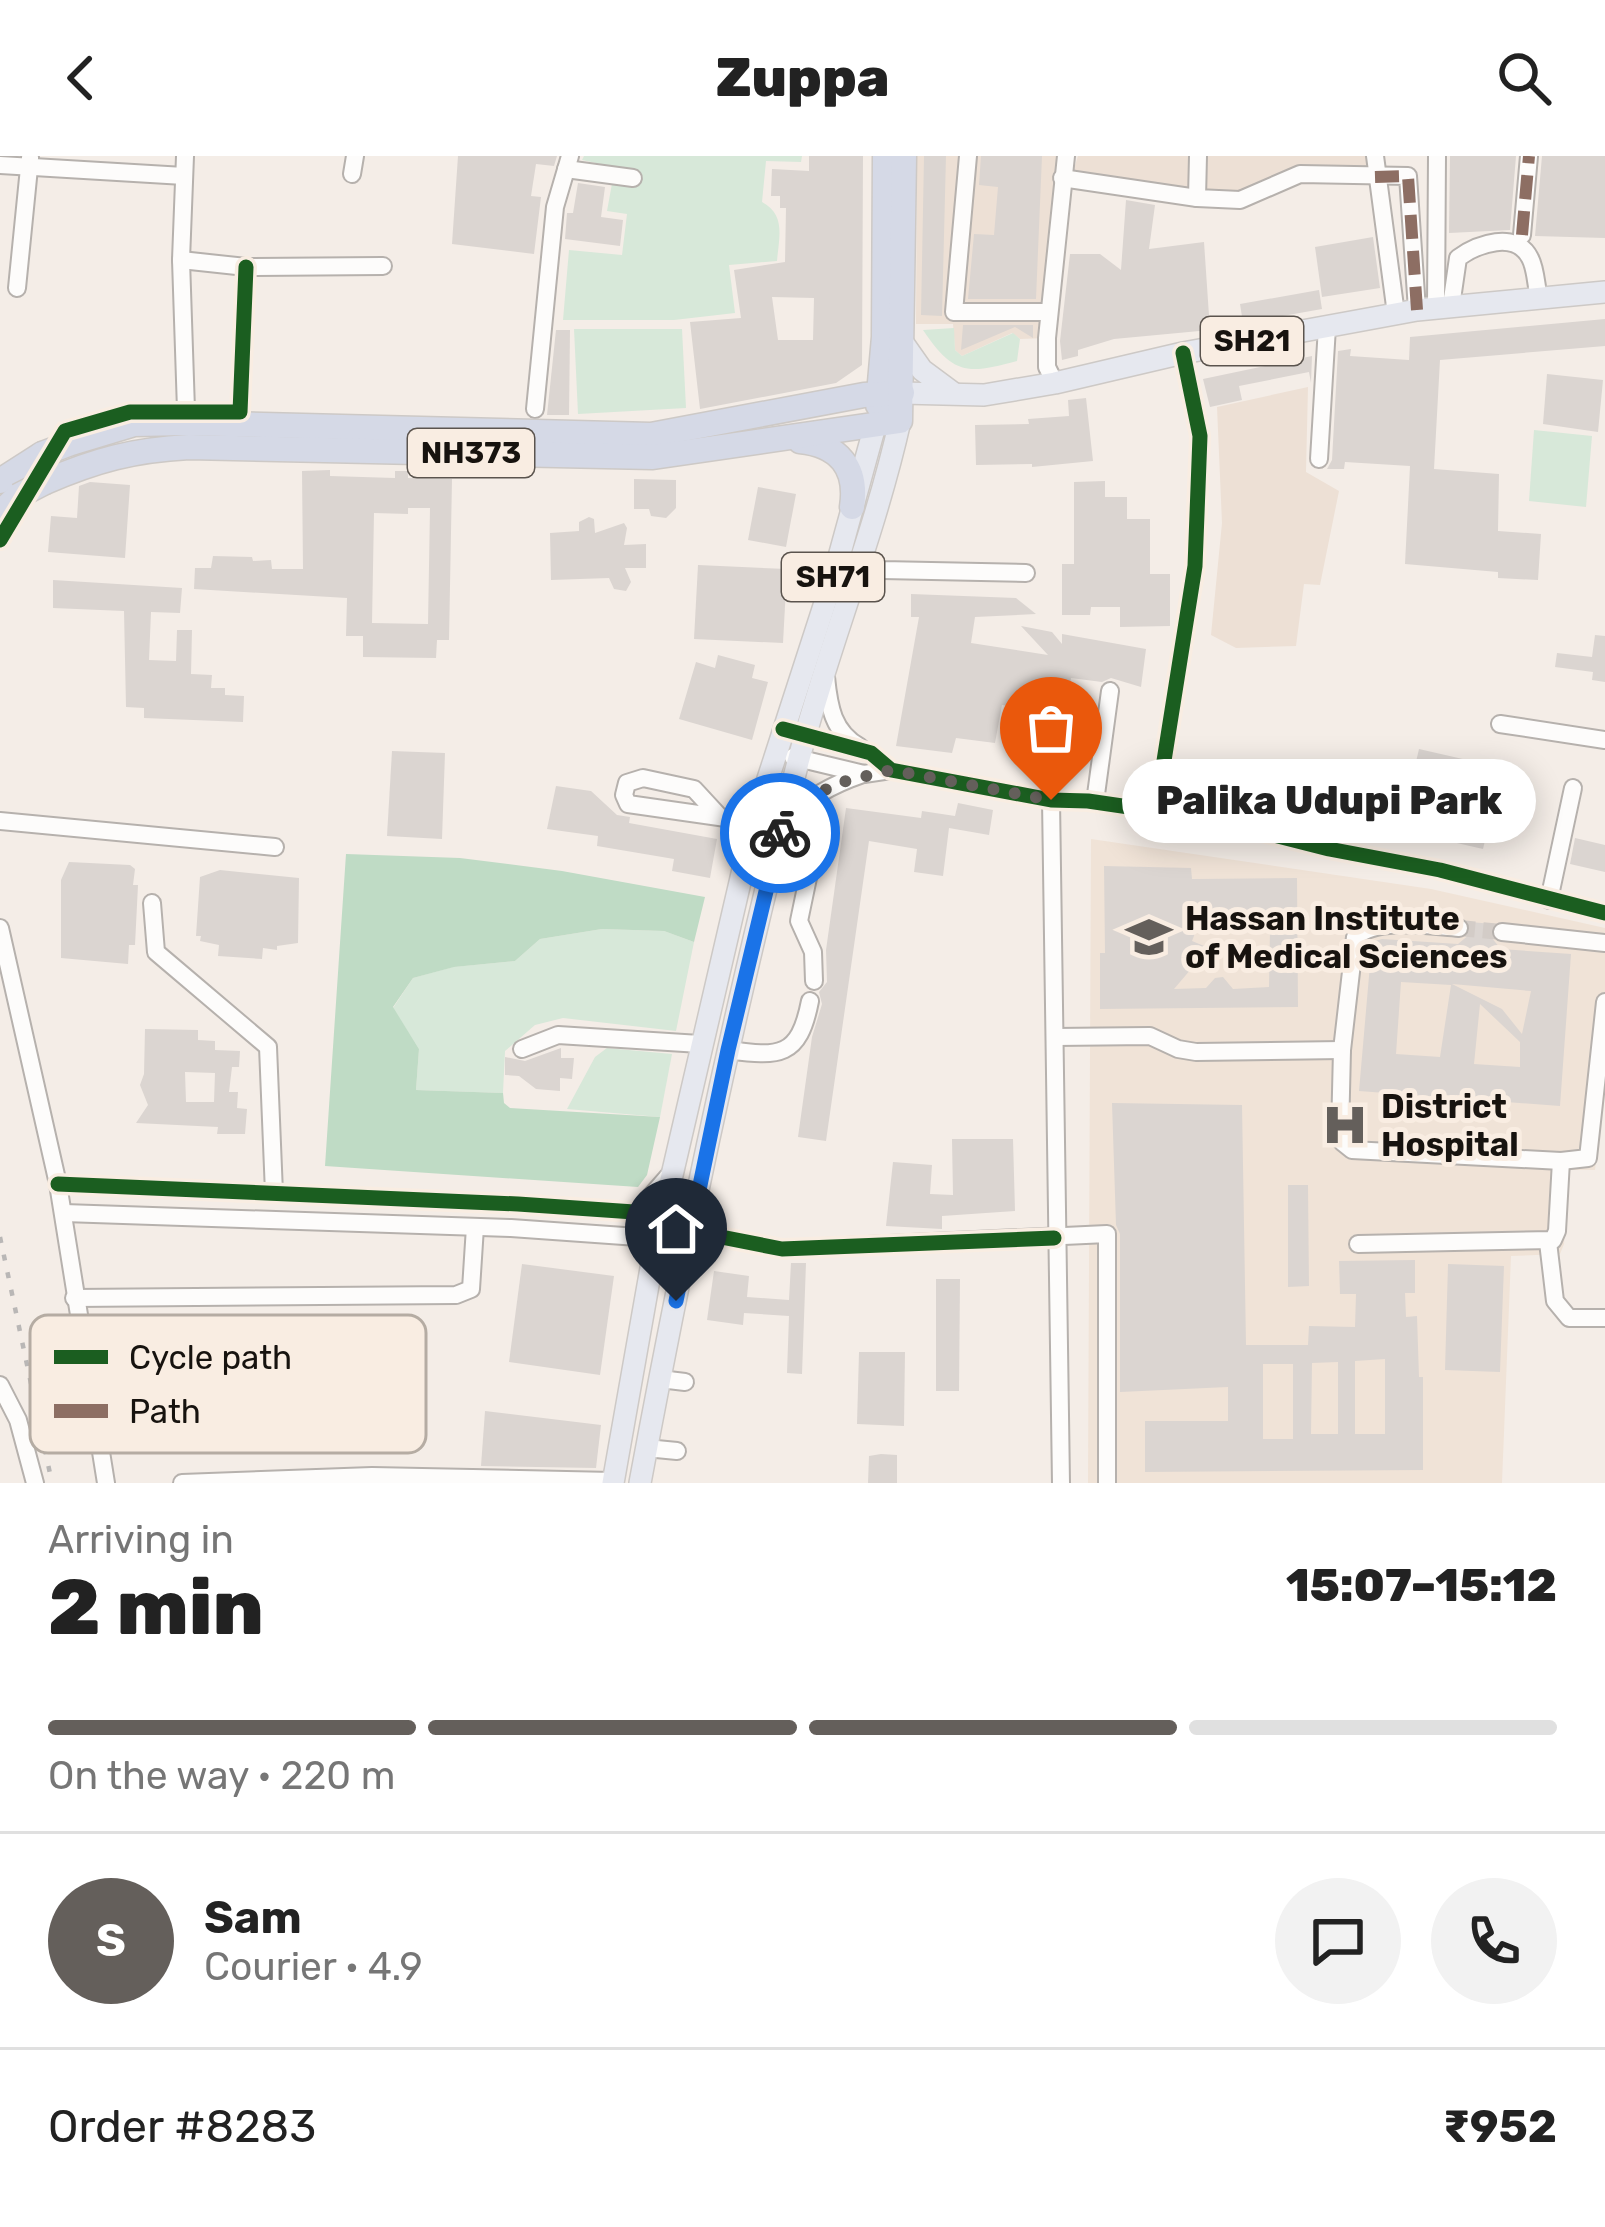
<!DOCTYPE html>
<html lang="en">
<head>
<meta charset="utf-8">
<style>
	body { margin:0; font-family:Rubik,sans-serif; background:#f2f2f2; color:#222; height:100vh; display:flex; flex-direction:column; font-size:45px; white-space:nowrap }
	* { box-sizing:border-box; margin:0 }
	p { font-size:39px; color:#767676 }
	.icon { flex:none; width:66px; height:66px; fill:none; stroke:currentColor; stroke-width:2; stroke-linecap:round; stroke-linejoin:round }
	.map { position:relative; height:1327px; overflow:hidden }
	.details { display:flex; flex-direction:column; background:#fff; flex:1 }
	.details>* { flex:none }
	.pin { position:absolute; display:grid; place-items:center; width:102px; height:102px; color:#fff; margin:-123px -51px; border-radius:50% 50% 50% 0; rotate:-45deg; box-shadow:0 0 12px #0007 }
	.pin .icon { rotate:45deg }
	.courier { position:absolute; display:grid; place-items:center; width:120px; height:120px; margin:-60px; border:9px solid #1a73e8; border-radius:50%; background:#fff; color:#222; box-shadow:0 3px 15px #0007 }
	.bubble { position:absolute; height:84px; border-radius:42px; background:#fff; box-shadow:0 6px 30px #0003; font-size:39px; font-weight:800; line-height:84px; text-align:center }
	.headline em { font-style:normal; font-weight:800 }
	.headline div { display:flex; flex-direction:column-reverse }
	.headline { display:flex; align-items:center; justify-content:space-between; height:204px; padding:0 48px }
	h1 { font-size:78px; font-weight:800; line-height:90px }
	.bar { display:grid; grid-template-columns:repeat(4,1fr); gap:18px 12px; align-content:center; height:144px; padding:0 48px }
	.bar i { height:15px; border-radius:9px; background:#e0e0e0 }
	.bar .current { background:#645f5b }
	.bar p { grid-column:span 4 }
	.line { display:flex; align-items:center; gap:30px; padding:0 48px; border-top:3px solid #e0e0e0 }
	.line div { flex:1 }
	.round { display:grid; place-items:center; flex:none; width:126px; height:126px; border-radius:63px; background:#f2f2f2 }
	header { display:flex; justify-content:space-between; align-items:center; height:156px; padding:0 48px; background:#fff; font-size:54px; font-weight:800 }
	.map>svg:first-child { display:block }
	.built { fill:#ede0d5 }
	.medical { fill:#f0e3d7 }
	.green { fill:#d7e8d9 }
	.forest { fill:#bfdbc5 }
	.building { fill:#dbd5d1; fill-rule:evenodd }
	.lines { fill:none; stroke-linecap:round; stroke-linejoin:round }
	.minor-tunnel { stroke:#d3ccc7; stroke-width:16; stroke-dasharray:16 8; stroke-linecap:butt }
	.minor-casing { stroke:#b6b1ad; stroke-width:20 }
	.major-casing { stroke:#cdc9c6; stroke-width:24 }
	.highway-casing { stroke:#cdc9c6; stroke-width:27 }
	.minor { stroke:#fdfcfb; stroke-width:16 }
	.major { stroke:#e6e8ef; stroke-width:21 }
	.highway { stroke:#d5d9e6; stroke-width:24 }
	.rail { stroke:#b9b7b6; stroke-width:4.5; stroke-dasharray:6 12; stroke-linecap:butt }
	.highway-bridge-casing { stroke:#cdc9c6; stroke-width:27; stroke-linecap:butt }
	.highway-bridge { stroke:#d5d9e6; stroke-width:24 }
	.quiet { stroke:#8d6e63; stroke-width:12; stroke-dasharray:24 12; stroke-linecap:butt }
	.cycleway-casing { stroke:#f9ede2; stroke-width:22 }
	.cycleway { stroke:#1b5e20; stroke-width:15 }
	.done { stroke:#645f5b; stroke-width:12; stroke-dasharray:0 21.6 }
	.route { stroke:#1a73e8; stroke-width:15 }
	.labels { text-anchor:middle; stroke-width:10; stroke-linejoin:round; paint-order:stroke }
	.shield { fill:#f9ede2; stroke:#5b544e; stroke-width:3 }
	.shield-label { font-size:30px; font-weight:bold; fill:#17130f }
	.poi-label { font-size:33px; font-weight:bold; fill:#17130f; stroke:#f9ede2; text-anchor:start }
	.key { fill:#f9ede2; stroke:#b5aca3; stroke-width:3 }
	.key-label { font-size:33px; fill:#17130f }
</style>
</head>
<body>
<header><svg class="icon" aria-label="back" viewBox="0 0 24 24"><path d="M15 5l-7 7 7 7"/></svg>Zuppa<svg class="icon" aria-label="search" viewBox="0 0 24 24"><circle cx="10" cy="10" r="6"/><path d="M15 15l6 6"/></svg></header>
<div class="map">
<svg width="1605" height="1327" viewBox="0 0 1605 1327">
	<rect width="100%" height="100%" fill="#f4ede7"/>
	<g class="built">
		<polygon points="917,0 1066,0 1047,182 1020,183 1012,177 962,200 955,194 953,168 916,168"/>
		<polygon points="1078,0 1191,0 1191,35 1072,19"/>
		<polygon points="1204,0 1369,0 1369,14 1297,11 1239,39 1204,41"/>
		<polygon points="1308,231 1306,316 1339,335 1320,429 1304,428 1296,490 1236,492 1211,479 1222,367 1217,251"/>
	</g>
	<polygon class="medical" points="1091,683 1431,733 1605,772 1605,923 1595,1014 1570,1014 1564,1088 1560,1098 1511,1100 1502,1327 1088,1327"/>
	<g class="green">
		<path d="M 584,0 L 802,0 L 801,6 L 766,5 L 762,46 C 786,59 779,81 777,105 L 729,109 L 735,157 L 674,164 L 563,164 L 569,94 L 622,99 L 627,58 L 607,55 L 615,11 L 582,4 Z"/>
		<path d="M 954,172 L 955,194 L 962,200 L 1013,177 L 1020,183 L 1017,205 C 968,218 954,220 923,174 Z"/>
		<polygon points="574,173 682,173 686,252 578,258"/>
		<polygon points="1534,274 1592,280 1586,351 1529,345"/>
		<polygon points="602,773 664,775 694,786 676,875 563,862 535,869 505,895 503,937 416,934 419,893 393,852 413,822 453,811 515,805 540,783"/>
		<polygon points="607,892 672,898 660,961 567,953 595,901"/>
	</g>
	<polygon class="forest" points="346,698 460,702 562,715 705,741 694,786 664,775 602,773 540,783 515,805 454,811 413,822 393,851 419,893 416,934 503,937 504,947 510,952 660,961 647,1019 638,1031 325,1010"/>
	<g class="building">
		<polygon points="458,0 557,0 554,10 536,8 531,40 541,41 534,98 452,88"/>
		<path d="M 809,0 L 863,0 L 862,209 L 836,227 L 700,253 L 690,166 L 741,162 L 734,114 L 785,106 L 786,52 L 780,52 L 780,40 L 771,40 L 772,13 L 809,15 ZM 772,141 L 814,142 L 813,184 L 778,184 Z"/>
		<polygon points="924,0 946,0 942,160 921,159"/>
		<polygon points="981,0 1042,0 1036,143 968,143 974,78 994,79 998,31 979,29"/>
		<polygon points="1450,0 1516,0 1510,74 1449,77"/>
		<polygon points="1542,0 1605,0 1605,82 1535,80"/>
		<polygon points="578,27 605,31 601,61 623,64 620,90 565,83 567,57 573,57"/>
		<polygon points="1126,44 1155,49 1149,93 1204,86 1210,174 1114,183 1078,194 1078,200 1062,204 1060,185 1070,98 1100,98 1121,114"/>
		<polygon points="1373,81 1380,132 1322,141 1315,91"/>
		<polygon points="1319,134 1322,153 1243,167 1240,148"/>
		<polygon points="1605,163 1605,190 1440,204 1434,313 1499,318 1498,375 1541,378 1538,424 1498,422 1498,416 1405,408 1410,310 1345,306 1344,313 1327,313 1332,304 1338,195 1351,193 1350,200 1409,204 1410,181"/>
		<polygon points="963,169 1033,169 1033,182 1015,171 961,194"/>
		<polygon points="556,174 570,174 569,259 547,259"/>
		<polygon points="1312,200 1311,227 1309,216 1239,230 1242,244 1210,251 1203,223"/>
		<polygon points="1547,218 1603,224 1598,276 1543,268"/>
		<polygon points="1086,242 1093,305 1032,311 1032,308 976,309 975,269 1029,268 1028,263 1069,260 1068,244"/>
		<path d="M 330,314 L 330,320 L 395,322 L 395,315 L 408,315 L 408,322 L 452,323 L 449,484 L 437,484 L 436,502 L 363,501 L 363,480 L 346,480 L 347,442 L 194,433 L 195,412 L 211,412 L 213,400 L 252,401 L 253,405 L 271,404 L 272,413 L 303,413 L 302,315 ZM 408,352 L 430,352 L 428,468 L 372,467 L 374,357 L 408,358 Z"/>
		<polygon points="634,323 676,324 676,352 666,362 651,360 649,353 634,353"/>
		<polygon points="1105,325 1105,341 1127,341 1127,363 1150,363 1150,418 1170,418 1170,470 1120,471 1120,451 1091,451 1090,459 1062,459 1062,408 1074,408 1074,326"/>
		<polygon points="90,326 130,329 125,402 48,396 51,360 77,362 79,330"/>
		<polygon points="758,331 796,338 786,391 748,384"/>
		<polygon points="589,361 594,363 595,377 624,367 627,372 624,389 646,388 646,412 625,412 631,426 626,435 614,433 609,422 551,424 550,377 579,375 579,366"/>
		<polygon points="698,409 787,413 783,487 694,483"/>
		<polygon points="53,424 182,432 180,457 151,456 149,504 176,505 177,474 192,474 191,518 212,519 211,532 225,532 225,539 244,540 243,566 144,562 144,552 126,551 124,455 53,452"/>
		<polygon points="911,438 1016,442 1036,458 975,461 971,487 1048,499 1021,470 1052,476 1062,488 1062,478 1146,493 1141,531 1111,522 1102,526 1071,522 1062,582 1056,582 1049,621 1031,618 1033,611 1025,610 1032,578 1026,577 1030,552 1002,549 995,587 956,582 952,597 896,590 919,461 911,461"/>
		<polygon points="1595,479 1605,480 1605,526 1592,524 1593,516 1555,511 1557,497 1592,501"/>
		<polygon points="718,499 755,509 752,522 768,526 752,584 679,563 696,506 715,512"/>
		<path d="M 1419,593 L 1502,612 L 1483,693 L 1400,674 ZM 1438,616 L 1477,626 L 1468,667 L 1428,658 Z"/>
		<polygon points="392,595 445,597 442,683 387,680"/>
		<polygon points="556,630 591,635 617,659 630,661 629,667 717,683 710,722 672,715 674,703 597,690 598,680 547,673"/>
		<polygon points="958,647 993,654 989,679 949,672 943,720 914,716 917,693 869,685 826,985 798,981 812,881 822,848 819,836 827,826 826,794 846,652 921,662 922,655 955,660"/>
		<polygon points="1575,682 1605,689 1605,716 1570,708"/>
		<polygon points="69,706 130,709 135,713 133,729 138,729 135,789 129,789 128,808 61,802 61,724"/>
		<path d="M 1104,710 L 1191,712 L 1192,723 L 1297,722 L 1298,851 L 1100,853 L 1100,797 L 1105,797 ZM 1232,766 L 1243,777 L 1270,773 L 1269,831 L 1233,833 L 1223,821 L 1215,822 L 1206,832 L 1174,833 L 1209,792 L 1192,785 L 1199,767 Z"/>
		<polygon points="220,714 299,722 298,787 277,790 277,794 263,792 262,803 218,800 219,789 200,785 201,780 196,780 200,721"/>
		<path d="M 1470,766 L 1493,768 L 1490,780 L 1501,793 L 1571,798 L 1560,950 L 1359,935 L 1372,786 L 1382,783 L 1458,788 L 1470,778 ZM 1401,826 L 1451,829 L 1440,901 L 1396,898 ZM 1452,828 L 1531,835 L 1522,878 L 1502,853 ZM 1480,848 L 1520,886 L 1520,911 L 1474,908 Z"/>
		<path d="M 145,873 L 198,874 L 198,884 L 215,885 L 215,894 L 240,895 L 239,911 L 232,911 L 229,936 L 238,936 L 237,952 L 247,953 L 245,978 L 217,978 L 218,971 L 136,967 L 148,949 L 140,929 L 144,918 ZM 185,916 L 215,917 L 214,946 L 186,946 Z"/>
		<polygon points="561,892 561,902 574,902 572,923 560,922 560,935 536,933 519,920 505,919 505,901 525,905"/>
		<path d="M 1112,947 L 1242,949 L 1246,1189 L 1308,1189 L 1309,1170 L 1355,1171 L 1356,1138 L 1340,1138 L 1339,1105 L 1415,1104 L 1415,1137 L 1405,1137 L 1406,1161 L 1417,1160 L 1419,1221 L 1423,1221 L 1423,1314 L 1145,1316 L 1145,1265 L 1228,1265 L 1228,1231 L 1120,1236 L 1120,1078 L 1116,1069 ZM 1385,1203 L 1385,1278 L 1355,1278 L 1355,1205 ZM 1338,1206 L 1338,1278 L 1311,1278 L 1312,1207 ZM 1263,1208 L 1293,1208 L 1293,1283 L 1263,1283 Z"/>
		<polygon points="952,983 1013,983 1015,1055 942,1060 942,1073 886,1070 893,1006 932,1009 930,1038 953,1039"/>
		<polygon points="1288,1029 1308,1029 1309,1130 1288,1131"/>
		<polygon points="791,1107 806,1107 802,1218 787,1217 789,1160 744,1157 743,1169 707,1164 714,1115 749,1120 747,1141 789,1144"/>
		<polygon points="522,1108 614,1120 600,1219 509,1206"/>
		<polygon points="1448,1108 1504,1110 1500,1216 1445,1214"/>
		<polygon points="936,1123 960,1123 959,1235 936,1235"/>
		<polygon points="859,1196 905,1196 904,1270 857,1268"/>
		<polygon points="485,1255 601,1269 596,1312 481,1310"/>
		<polygon points="881,1298 897,1299 897,1327 868,1327 869,1300"/>
	</g>
	<g class="lines">
		<polyline class="minor-tunnel" points="1459,772 1502,776"/>
		<g class="minor-casing">
			<g id="minor">
				<polyline points="185,0 181,104 186,254"/>
				<polyline points="968,0 954,156 1049,156"/>
				<polyline points="1198,0 1197,42 1240,44 1300,18 1408,20 1417,154"/>
				<polyline points="1375,0 1396,158"/>
				<polyline points="0,9 184,20"/>
				<polyline points="566,13 633,22"/>
				<polyline points="352,18 355,0"/>
				<polyline points="1062,22 1197,42"/>
				<polyline points="1522,79 1529,0"/>
				<polyline points="181,104 246,111 383,110"/>
				<polyline points="17,132 30,2"/>
				<path d="M 1451,150 L 1458,102 C 1477,88 1516,74 1530,102 C 1536,113 1536,130 1539,142"/>
				<polyline points="1436,152 1437,0"/>
				<polyline points="1055,227 1047,211 1047,182 1066,0"/>
				<polyline points="535,253 555,51 570,0"/>
				<polyline points="1319,303 1327,171"/>
				<polyline points="0,384 65,275 130,256 240,256 246,111"/>
				<polyline points="861,410 882,414 1026,417"/>
				<path d="M 826,521 C 829,551 833,576 860,591"/>
				<polyline points="1500,568 1605,584"/>
				<polyline points="783,573 871,597 891,614 1051,644 1088,645 1211,663 1329,693 1440,714 1605,757"/>
				<polyline points="793,601 864,618 891,614"/>
				<polyline points="1051,644 1061,1327"/>
				<polyline points="1095,646 1110,535"/>
				<polyline points="1156,655 1195,410 1200,280 1183,197"/>
				<polyline points="719,660 694,633 643,622 627,627 624,639 628,648 754,666"/>
				<polyline points="0,665 275,691"/>
				<path d="M 784,666 C 808,642 831,629 863,618"/>
				<polyline points="809,717 799,765 813,796 814,825"/>
				<polyline points="1549,744 1573,632"/>
				<polyline points="152,747 156,796 268,891 274,1037"/>
				<polyline points="0,772 58,1028 106,1327"/>
				<path d="M 1459,772 C 1429,770 1378,761 1355,781 L 1342,894 L 1340,978 L 1342,986 L 1352,994 L 1561,1005 L 1588,1002 L 1605,846"/>
				<polyline points="1502,776 1605,787"/>
				<polyline points="1055,881 1150,880 1178,893 1196,896 1342,894"/>
				<polyline points="522,893 558,879 700,888"/>
				<path d="M 728,894 C 779,901 799,902 810,845"/>
				<polyline points="58,1028 518,1048 663,1058 694,1062 711,1079 782,1093 1107,1078 1107,1327"/>
				<polyline points="64,1057 511,1072 694,1085"/>
				<polyline points="636,1057 671,1017"/>
				<polyline points="1548,1086 1555,1145 1569,1162 1605,1162"/>
				<polyline points="1358,1088 1553,1084 1557,1075 1561,1005"/>
				<polyline points="74,1142 456,1139 471,1133 475,1071"/>
				<polyline points="660,1223 685,1226"/>
				<polyline points="0,1229 18,1264 35,1327"/>
				<polyline points="646,1292 677,1295"/>
				<polyline points="182,1327 372,1320 613,1325"/>
			</g>
		</g>
		<g class="major-casing">
			<g id="major">
				<polyline points="903,187 922,214 953,237"/>
				<polyline points="902,237 984,239 1055,227 1183,197 1417,154 1605,136"/>
				<polyline points="613,1327 653,1101 754,666 834,419 876,266"/>
				<path d="M 640,1327 C 685,1085 736,844 798,606 C 828,491 874,381 900,265"/>
			</g>
		</g>
		<g class="highway-casing">
			<g id="highway">
				<polyline points="878,249 884,181 885,0"/>
				<path d="M 800,285 C 839,289 858,312 852,351"/>
				<polyline points="71,287 134,268 189,267 651,279 864,239 902,237"/>
				<polyline points="0,325 42,298"/>
				<path d="M 45,326 C 96,304 133,294 189,291 L 653,301 L 900,265 L 904,0"/>
				<polyline points="0,357 18,340"/>
			</g>
		</g>
		<use href="#minor" class="minor"/>
		<use href="#major" class="major"/>
		<use href="#highway" class="highway"/>
		<polyline class="rail" points="0,1081 52,1327"/>
		<g class="highway-bridge-casing">
			<g id="highway-bridge">
				<polyline points="42,298 71,287"/>
				<polyline points="18,340 45,326"/>
			</g>
		</g>
		<use href="#highway-bridge" class="highway-bridge"/>
		<g class="quiet">
			<polyline points="1375,21 1408,20 1417,154"/>
			<polyline points="1522,79 1529,0"/>
		</g>
		<g class="cycleway-casing">
			<g id="cycleway">
				<polyline points="0,384 65,275 130,256 240,256 246,111"/>
				<polyline points="783,573 871,597 891,614 1051,644 1088,645 1211,663 1329,693 1440,714 1605,757"/>
				<polyline points="1156,655 1195,410 1200,280 1183,197"/>
				<polyline points="58,1028 518,1048 663,1058 694,1062 711,1079 782,1093 1054,1082"/>
			</g>
		</g>
		<use href="#cycleway" class="cycleway"/>
	</g>
	<g class="lines">
		<polyline class="done" points="780,677 783,668 797,653 834,628 891,614 1051,644"/>
		<polyline class="route" points="676,1145 728,894 780,677"/>
	</g>
	<defs>
		<g id="university-bare" transform="scale(3.6)"><path d="M0-5L7-2L0 1L-7-2ZM-4 1L0 2.5L4 1V4Q0 6-4 4Z" fill="#645f5b" stroke="#f9ede2" stroke-width="2.5" paint-order="stroke"/></g>
		<g id="hospital-bare" transform="scale(3.6)"><path d="M-5-5h3v3.5h4V-5h3V5h-3V1.5h-4V5h-3Z" fill="#645f5b" stroke="#f9ede2" stroke-width="2.5" paint-order="stroke"/></g>
	</defs>
	<g fill-rule="evenodd">
		<use href="#university-bare" x="1149" y="781"/>
		<use href="#hospital-bare" x="1345" y="969"/>
	</g>
	<g class="labels">
		<g class="shield">
			<rect x="1201" y="161" width="102" height="48" rx="9"/>
			<rect x="408" y="273" width="126" height="48" rx="9"/>
			<rect x="782" y="397" width="102" height="48" rx="9"/>
		</g>
		<g class="shield-label">
			<text x="1252" y="195">SH21</text>
			<text x="471" y="307">NH373</text>
			<text x="833" y="431">SH71</text>
		</g>
		<g class="poi-label">
			<text x="1185" y="774">Hassan Institute<tspan x="1185" dy="38">of Medical Sciences</tspan></text>
			<text x="1381" y="962">District<tspan x="1381" dy="38">Hospital</tspan></text>
		</g>
	</g>
	<rect x="30" y="1159" width="396" height="138" rx="18" class="key"/>
	<rect x="54" y="1194" width="54" height="14" fill="#1b5e20"/>
	<rect x="54" y="1248" width="54" height="14" fill="#8d6e63"/>
	<g class="key-label">
		<text x="129" y="1213">Cycle path</text>
		<text x="129" y="1267">Path</text>
	</g>
</svg>
<div class="pin" style="left:1051px;top:644px;background:#ea580c"><svg class="icon" aria-label="bag" viewBox="0 0 24 24"><path d="M5 8h14l-1 12H6zM9 8a3 3 0 0 1 6 0"/></svg></div>
<div class="pin" style="left:676px;top:1145px;background:#1f2937"><svg class="icon" aria-label="home" viewBox="0 0 24 24"><path d="M3 11l9-7 9 7M6 9v11h12V9"/></svg></div>
<div class="courier" style="left:780px;top:677px"><svg class="icon" aria-label="bike" viewBox="0 0 24 24"><circle cx="6" cy="16" r="4"/><circle cx="18" cy="16" r="4"/><path d="M6 16l4-8h5l3 8M10 8l3 8H6M13 5h3"/></svg></div>
<div class="bubble" style="left:1122px;top:603px;width:414px">Palika Udupi Park</div>
</div>
<section class="details">
<div class="headline"><div><h1>2 min</h1><p>Arriving in</p></div><em>15:07–15:12</em></div>
<div class="bar"><i class="current"></i><i class="current"></i><i class="current"></i><i></i><p>On the way · 220 m</p></div>
<div class="line" style="height:216px"><b class="round" style="background:#645f5b;color:#fff">S</b><div><b>Sam</b><p>Courier · 4.9</p></div><a class="round"><svg class="icon" aria-label="chat" viewBox="0 0 24 24"><path d="M4 5h16v11H9l-5 4z"/></svg></a><a class="round"><svg class="icon" aria-label="phone" viewBox="0 0 24 24"><path d="M5 4h4l2 5-3 2q2 4 5 5l2-3 5 2v4C11 20 4 13 5 4z"/></svg></a></div>
<div class="line" style="height:156px"><div>Order #8283</div><b>₹952</b></div>
</section>
</body>
</html>
